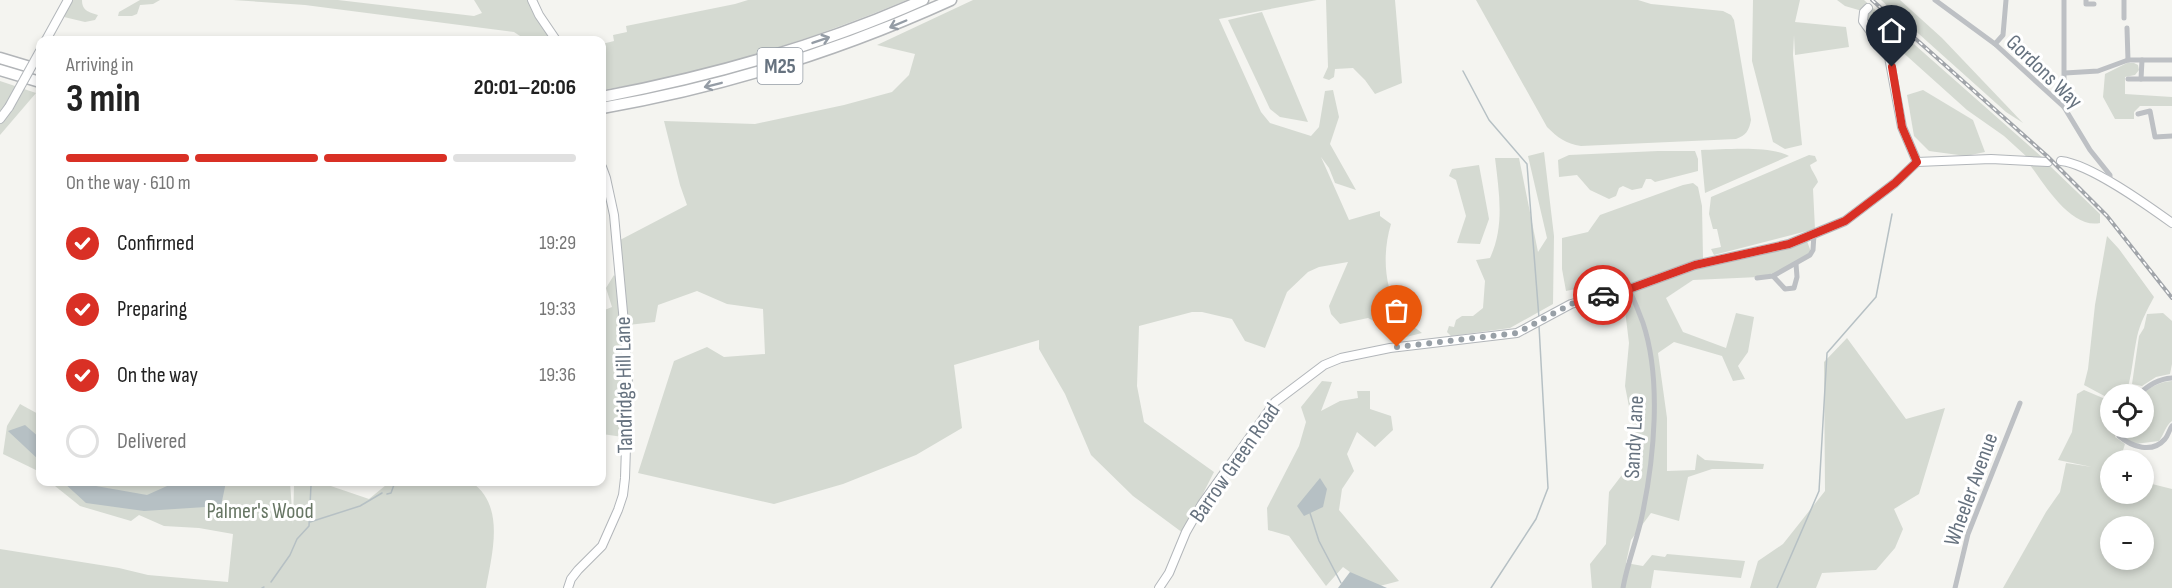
<!DOCTYPE html>
<html lang="en">
<head>
<meta charset="utf-8">
<style>
	body { margin:0; font-family:"Sofia Sans Condensed",sans-serif; background:#f2f2f2; color:#222; height:100vh; display:flex; flex-direction:column; font-size:22px; white-space:nowrap }
	* { box-sizing:border-box; margin:0 }
	p { font-size:20px; color:#767676 }
	.icon { flex:none; width:33px; height:33px; fill:none; stroke:currentColor; stroke-width:2; stroke-linecap:round; stroke-linejoin:round }
	.map { position:relative; flex:1; overflow:hidden }
	.sheet { position:absolute; left:36px; top:36px; width:570px; height:450px; display:flex; flex-direction:column; background:#fff; border-radius:12px; box-shadow:0 3px 9px #0003 }
	.sheet>* { flex:none }
	.fabs { position:absolute; left:2100px; top:384px; display:grid; gap:12px }
	.fabs a { display:grid; place-items:center; width:54px; height:54px; border-radius:50%; background:#fff; box-shadow:0 3px 9px #0003; font-size:30px }
	.pin { position:absolute; display:grid; place-items:center; width:51px; height:51px; color:#fff; margin:-62px -26px; border-radius:50% 50% 50% 0; rotate:-45deg; box-shadow:0 0 6px #0007 }
	.pin .icon { rotate:45deg }
	.courier { position:absolute; display:grid; place-items:center; width:60px; height:60px; margin:-30px; border:4px solid #d93025; border-radius:50%; background:#fff; color:#222; box-shadow:0 2px 8px #0007 }
	.headline em { font-style:normal; font-weight:700 }
	.headline div { display:flex; flex-direction:column-reverse }
	.headline { display:flex; align-items:center; justify-content:space-between; height:102px; padding:0 30px }
	h1 { font-size:39px; font-weight:700; line-height:45px }
	.bar { display:grid; grid-template-columns:repeat(4,1fr); gap:9px 6px; align-content:center; height:72px; padding:0 30px }
	.bar i { height:8px; border-radius:4px; background:#e0e0e0 }
	.bar .on { background:#d93025 }
	.bar p { grid-column:span 4 }
	ol { padding:0 30px; list-style:none }
	li { display:flex; align-items:center; gap:18px; height:66px }
	li p { margin-inline-start:auto }
	li .icon { padding:6px; border-radius:50%; background:#d93025; color:#fff; stroke-width:4 }
	li:last-child { color:#767676 }
	li i { width:33px; height:33px; border:3px solid #e0e0e0; border-radius:50% }
	.map>svg:first-child { display:block }
	.green { fill:#d5dad2; fill-rule:evenodd }
	.water { fill:#b6c0c4 }
	.lines { fill:none; stroke-linecap:round; stroke-linejoin:round }
	.stream { stroke:#b6c0c4; stroke-width:1.5 }
	.secondary-casing { stroke:#b2b6ba; stroke-width:10 }
	.highway-casing { stroke:#b2b5b8; stroke-width:13 }
	.street { stroke:#bdc0c4; stroke-width:5 }
	.secondary { stroke:#fff; stroke-width:8 }
	.highway { stroke:#fff; stroke-width:10 }
	.rail-casing { stroke:#a1a5aa; stroke-width:4 }
	.rail { stroke:#fff; stroke-width:1.5; stroke-dasharray:4.5; stroke-linecap:butt }
	.secondary-bridge-casing { stroke:#b2b6ba; stroke-width:10; stroke-linecap:butt }
	.secondary-bridge { stroke:#fff; stroke-width:8 }
	.oneway { stroke:#949ca5 }
	.done { stroke:#98a0a7; stroke-width:6; stroke-dasharray:0 10.8 }
	.route { stroke:#d93025; stroke-width:8 }
	.labels { text-anchor:middle; stroke-width:6; stroke-linejoin:round; paint-order:stroke }
	.shield { fill:#fff; stroke:#949ca5; stroke-width:1.5 }
	.shield-label { font-size:21px; font-weight:bold; fill:#66727f }
	.street-label { font-size:22px; fill:#66727f; stroke:#fff }
	.park-label { font-size:22px; fill:#677664; stroke:#fff }
</style>
</head>
<body>
<div class="map">
<svg width="2172" height="588" viewBox="0 0 2172 588">
	<rect width="100%" height="100%" fill="#f4f4f0"/>
	<g class="green">
		<path d="M 71,0 L 82,0 C 82,11 89,12 98,15 L 95,20 L 85,22 L 64,17 Z"/>
		<polygon points="140,0 160,0 153,4 140,5 137,14 132,16 118,16 119,12"/>
		<polygon points="233,0 338,0 474,16 482,13 474,0 529,0 553,40 526,40 514,32 305,5"/>
		<path d="M 748,0 L 907,0 C 808,41 707,73 602,90 L 602,44 L 614,41 L 613,35 L 627,32 L 626,26 L 735,4 Z"/>
		<path d="M 973,0 L 1317,0 L 1219,19 L 1261,112 L 1270,123 L 1311,136 L 1319,127 L 1325,91 L 1333,90 L 1339,117 L 1330,144 L 1356,190 L 1335,183 L 1329,168 L 1321,157 L 1349,220 L 1380,211 L 1380,216 L 1391,224 C 1382,254 1384,287 1400,315 C 1405,322 1416,328 1422,333 L 1406,337 L 1368,318 L 1340,324 L 1331,314 L 1329,306 L 1348,262 L 1319,267 L 1308,272 L 1287,292 L 1265,348 L 1245,341 L 1232,319 L 1202,312 L 1192,312 L 1139,326 L 1137,386 L 1144,422 L 1214,472 L 1183,533 L 1133,496 L 1091,455 L 1065,394 L 1039,349 L 1039,340 L 954,365 L 962,428 L 916,455 L 843,484 L 774,504 L 638,473 L 674,361 L 707,347 L 724,357 L 765,354 L 763,309 L 727,304 L 697,291 L 658,305 L 655,322 L 628,325 L 620,240 L 687,205 L 680,185 L 664,121 L 755,124 L 844,105 L 892,92 L 909,75 L 915,54 L 877,45 Z"/>
		<polygon points="1326,0 1395,0 1402,83 1375,94 1365,80 1353,68 1335,69 1334,77 1329,80 1323,78 1328,67"/>
		<path d="M 1476,0 L 1638,0 L 1651,4 L 1723,11 L 1731,15 L 1734,20 L 1751,120 C 1749,131 1746,135 1736,139 L 1581,146 C 1566,144 1557,137 1547,127 Z"/>
		<polygon points="1753,0 1800,0 1795,22 1846,27 1849,47 1795,55 1794,35 1793,55 1802,145 1785,149 1773,142 1752,61"/>
		<polygon points="1837,0 1864,0 2043,158 2027,157 2004,136 1967,110 1869,22 1866,18 1871,11 1865,6 1862,11 1845,6"/>
		<polygon points="1881,0 1900,0 1942,38 2023,123 2006,112"/>
		<polygon points="1262,12 1308,122 1280,117 1270,109 1228,20"/>
		<polygon points="2127,63 2134,63 2138,65 2139,70 2135,75 2125,77 2125,94 2172,97 2172,106 2140,106 2134,112 2134,119 2115,119 2103,97 2105,74"/>
		<polygon points="0,81 36,93 0,135"/>
		<polygon points="1923,90 1973,120 1985,152 1966,156 1929,151 1914,136 1907,95"/>
		<path d="M 1701,150 C 1724,150 1768,145 1789,156 L 1705,193 Z"/>
		<polygon points="1658,151 1695,151 1698,159 1698,171 1655,182 1651,179 1646,179 1642,188 1632,190 1623,186 1619,188 1616,196 1609,199 1590,190 1577,175 1559,177 1558,160 1569,155"/>
		<path d="M 1544,152 L 1554,236 L 1553,304 L 1510,328 L 1451,336 L 1447,332 L 1449,326 L 1454,327 L 1456,320 L 1462,316 L 1473,316 L 1483,308 L 1485,281 L 1476,260 L 1490,258 C 1505,226 1499,192 1495,158 L 1519,158 L 1538,252 L 1547,238 L 1528,156 Z"/>
		<path d="M 1809,155 L 1815,156 L 1817,161 L 1810,165 C 1812,172 1816,175 1818,182 L 1813,189 L 1815,229 L 1714,255 L 1711,249 L 1721,247 L 1717,229 L 1713,229 L 1709,214 L 1711,197 Z"/>
		<polygon points="1479,165 1489,219 1480,244 1457,243 1466,216 1456,180 1449,176 1452,169"/>
		<path d="M 2030,165 L 2050,166 L 2100,214 L 2100,223 C 2071,229 2045,185 2030,165 Z"/>
		<polygon points="1693,183 1698,187 1702,206 1703,258 1633,284 1614,289 1590,286 1566,291 1562,269 1562,238 1588,232 1600,215 1683,185"/>
		<path d="M 2107,236 L 2119,249 L 2154,297 C 2147,310 2140,323 2137,337 C 2133,356 2132,375 2126,394 L 2110,394 L 2110,399 L 2084,385 L 2088,369 L 2095,305 Z"/>
		<polygon points="1807,241 1811,252 1782,271 1759,277 1693,280 1666,298 1683,332 1726,348 1736,313 1754,317 1748,352 1738,366 1745,379 1733,381 1722,356 1674,342 1658,353 1667,418 1667,471 1695,470 1697,454 1705,460 1764,464 1763,469 1712,469 1688,477 1679,521 1651,513 1631,540 1626,563 1643,566 1652,555 1665,557 1667,554 1745,561 1741,578 1654,570 1651,588 1592,588 1590,564 1606,544 1609,492 1628,467 1633,427 1625,386 1629,343 1623,294 1683,273"/>
		<polygon points="614,275 619,283 625,372 623,437 602,434 602,311 612,307 606,288"/>
		<polygon points="2163,313 2172,321 2172,364 2170,374 2156,377 2142,386 2132,384 2139,336 2144,328 2147,314"/>
		<polygon points="1847,338 1906,419 1945,408 1919,494 1894,509 1903,529 1895,548 1876,570 1822,573 1816,588 1750,588 1758,561 1783,544 1825,491 1824,362"/>
		<polygon points="1322,381 1332,382 1321,411 1340,401 1358,398 1357,391 1370,391 1370,409 1391,416 1393,430 1375,447 1357,432 1347,454 1354,471 1342,489 1339,510 1399,581 1372,588 1343,567 1326,586 1289,536 1268,530 1267,508 1299,446 1306,422 1301,407"/>
		<path d="M 2172,381 L 2172,421 C 2165,426 2164,435 2159,441 L 2135,444 L 2122,437 L 2120,428 L 2144,428 L 2143,394 C 2151,386 2160,382 2172,381 Z"/>
		<path d="M 2084,390 L 2110,401 L 2110,428 L 2117,428 L 2115,437 L 2125,444 L 2120,460 L 2110,460 L 2110,494 L 2144,494 L 2144,482 L 2172,489 L 2172,588 L 2003,588 L 2046,512 L 2060,492 L 2066,463 L 2092,467 L 2058,460 L 2072,432 L 2077,394 ZM 2144,526 L 2144,560 L 2110,560 L 2110,526 Z"/>
		<polygon points="20,404 40,415 40,472 3,454 7,426"/>
		<path d="M 50,482 L 290,482 L 293,524 L 294,485 L 319,482 L 369,499 L 386,485 L 387,482 L 471,482 C 506,505 492,554 486,588 L 0,588 L 0,549 L 119,568 L 148,575 L 228,582 L 233,534 L 199,528 L 164,526 L 139,515 L 131,521 L 80,506 Z"/>
	</g>
	<g class="water">
		<polygon points="25,425 40,438 40,461 8,431"/>
		<polygon points="1320,478 1327,489 1323,507 1304,516 1297,506"/>
		<polygon points="63,482 91,482 96,486 147,495 176,482 226,482 221,506 144,511 86,503"/>
		<polygon points="1350,572 1387,588 1338,588"/>
	</g>
	<g class="lines">
		<g class="stream">
			<polyline points="1463,71 1489,120 1527,164 1539,318"/>
			<polyline points="387,494 391,493 395,482"/>
			<polyline points="1310,513 1319,541 1341,583"/>
			<polyline points="310,522 360,506 382,493"/>
			<polyline points="271,582 290,555 297,539 309,526 311,485"/>
			<polyline points="262,588 264,587"/>
			<polyline points="1491,588 1536,519 1548,488 1539,326"/>
			<polyline points="1777,588 1819,491 1827,353 1876,297 1892,214"/>
		</g>
		<g class="secondary-casing">
			<g id="secondary">
				<polyline points="532,0 539,15 556,40"/>
				<polyline points="1868,8 1864,12 1863,21 1889,57 1902,127 1917,162"/>
				<polyline points="46,40 68,0"/>
				<polyline points="0,119 9,107"/>
				<path d="M 2061,161 C 2090,164 2147,205 2172,223"/>
				<polyline points="568,588 571,579 578,570 602,546 618,510 623,495 625,478 628,384 625,334 614,215 606,178 602,167"/>
				<polyline points="1159,588 1169,573 1186,532 1202,504 1275,402 1324,365 1341,358 1390,348 1517,333 1571,304 1629,289 1695,265 1789,244 1845,221 1895,183 1917,162 1991,159 2048,162"/>
			</g>
		</g>
		<g class="highway-casing">
			<g id="highway">
				<polyline points="0,58 40,70"/>
				<polyline points="0,70 40,82"/>
				<path d="M 602,97 C 712,76 820,46 923,0"/>
				<path d="M 602,108 C 723,87 839,51 951,0"/>
			</g>
		</g>
		<g class="street">
			<polyline points="1935,0 1995,44 2064,107 2090,150 2110,175 2110,183"/>
			<polyline points="2064,0 2064,107"/>
			<polyline points="2086,0 2086,4 2094,4"/>
			<polyline points="2124,18 2124,0"/>
			<polyline points="2127,28 2128,60"/>
			<polyline points="1995,44 2003,35 2006,0"/>
			<polyline points="2065,73 2098,71 2128,60 2172,60"/>
			<polyline points="2128,79 2172,79"/>
			<polyline points="2141,79 2142,60"/>
			<polyline points="2138,114 2150,111 2155,137 2172,136"/>
			<polyline points="1773,276 1785,289 1794,288 1797,277 1796,264"/>
			<polyline points="1757,278 1773,276 1810,255 1813,250 1814,234"/>
			<path d="M 2139,394 C 2149,385 2158,379 2172,378"/>
			<path d="M 2120,428 L 2119,436 C 2132,447 2152,454 2165,439 C 2168,436 2169,430 2172,426"/>
			<path d="M 1623,588 C 1627,564 1637,540 1642,516 C 1654,459 1662,380 1643,323 C 1639,312 1634,300 1629,289"/>
			<polyline points="1955,588 1968,534 2020,403"/>
		</g>
		<use href="#secondary" class="secondary"/>
		<use href="#highway" class="highway"/>
		<g class="rail-casing">
			<polyline id="rail" points="1872,0 2047,156 2107,216 2172,298"/>
		</g>
		<use href="#rail" class="rail"/>
		<g class="secondary-bridge-casing">
			<polyline id="secondary-bridge" points="9,107 40,51"/>
		</g>
		<use href="#secondary-bridge" class="secondary-bridge"/>
	</g>
	<defs><path id="oneway-shaft" d="M-6 0H5M1.5-3L5.5 0L1.5 3" fill="none" stroke-width="1.6" stroke-linecap="round" stroke-linejoin="round" transform="scale(1.5)"/></defs>
	<g class="oneway">
		<use href="#oneway-shaft" transform="translate(898 24) rotate(157)"/>
		<use href="#oneway-shaft" transform="translate(821 40) rotate(-19)"/>
		<use href="#oneway-shaft" transform="translate(713 85) rotate(166)"/>
	</g>
	<g class="lines">
		<polyline class="done" points="1397,347 1517,333 1571,304 1603,295"/>
		<polyline class="route" points="1603,295 1629,289 1695,265 1789,244 1845,221 1895,183 1917,162 1902,127 1892,67"/>
	</g>
	<g class="labels">
		<rect class="shield" x="757.5" y="48" width="45" height="36" rx="4.5"/>
		<g class="shield-label">
			<text x="780" y="73">M25</text>
		</g>
		<g class="street-label">
			<text transform="translate(2045 71) rotate(44)" y="8">Gordons Way</text>
			<text transform="translate(623 385) rotate(-91)" y="8">Tandridge Hill Lane</text>
			<text transform="translate(1633 437) rotate(-87)" y="8">Sandy Lane</text>
			<text transform="translate(1234 462) rotate(-55)" y="8">Barrow Green Road</text>
			<text transform="translate(1970 489) rotate(-70)" y="8">Wheeler Avenue</text>
		</g>
		<g class="park-label">
			<text x="260" y="518">Palmer's Wood</text>
		</g>
	</g>
</svg>
<div class="fabs">
<a><svg class="icon" aria-label="locate" viewBox="0 0 24 24"><circle cx="12" cy="12" r="6"/><path d="M12 2v4M12 18v4M2 12h4M18 12h4"/></svg></a>
<a>+</a>
<a>−</a>
</div>
<div class="pin" style="left:1397px;top:347px;background:#ea580c"><svg class="icon" aria-label="bag" viewBox="0 0 24 24"><path d="M5 8h14l-1 12H6zM9 8a3 3 0 0 1 6 0"/></svg></div>
<div class="pin" style="left:1892px;top:67px;background:#1f2937"><svg class="icon" aria-label="home" viewBox="0 0 24 24"><path d="M3 11l9-7 9 7M6 9v11h12V9"/></svg></div>
<div class="courier" style="left:1603px;top:295px"><svg class="icon" aria-label="car" viewBox="0 0 24 24"><path d="M5 17H2v-5l4-1 3-4h7l3 4 3 1v5h-3M9 17h6M6 11h13"/><circle cx="7" cy="17" r="2"/><circle cx="17" cy="17" r="2"/></svg></div>
<section class="sheet">
<div class="headline"><div><h1>3 min</h1><p>Arriving in</p></div><em>20:01–20:06</em></div>
<div class="bar"><i class="on"></i><i class="on"></i><i class="on"></i><i></i><p>On the way · 610 m</p></div>
<ol>
<li><svg class="icon" aria-label="check" viewBox="0 0 24 24"><path d="M5 12l5 5 9-10"/></svg>Confirmed<p>19:29</p></li>
<li><svg class="icon" aria-label="check" viewBox="0 0 24 24"><path d="M5 12l5 5 9-10"/></svg>Preparing<p>19:33</p></li>
<li><svg class="icon" aria-label="check" viewBox="0 0 24 24"><path d="M5 12l5 5 9-10"/></svg>On the way<p>19:36</p></li>
<li><i></i>Delivered</li>
</ol>
</section>
</div>
</body>
</html>
